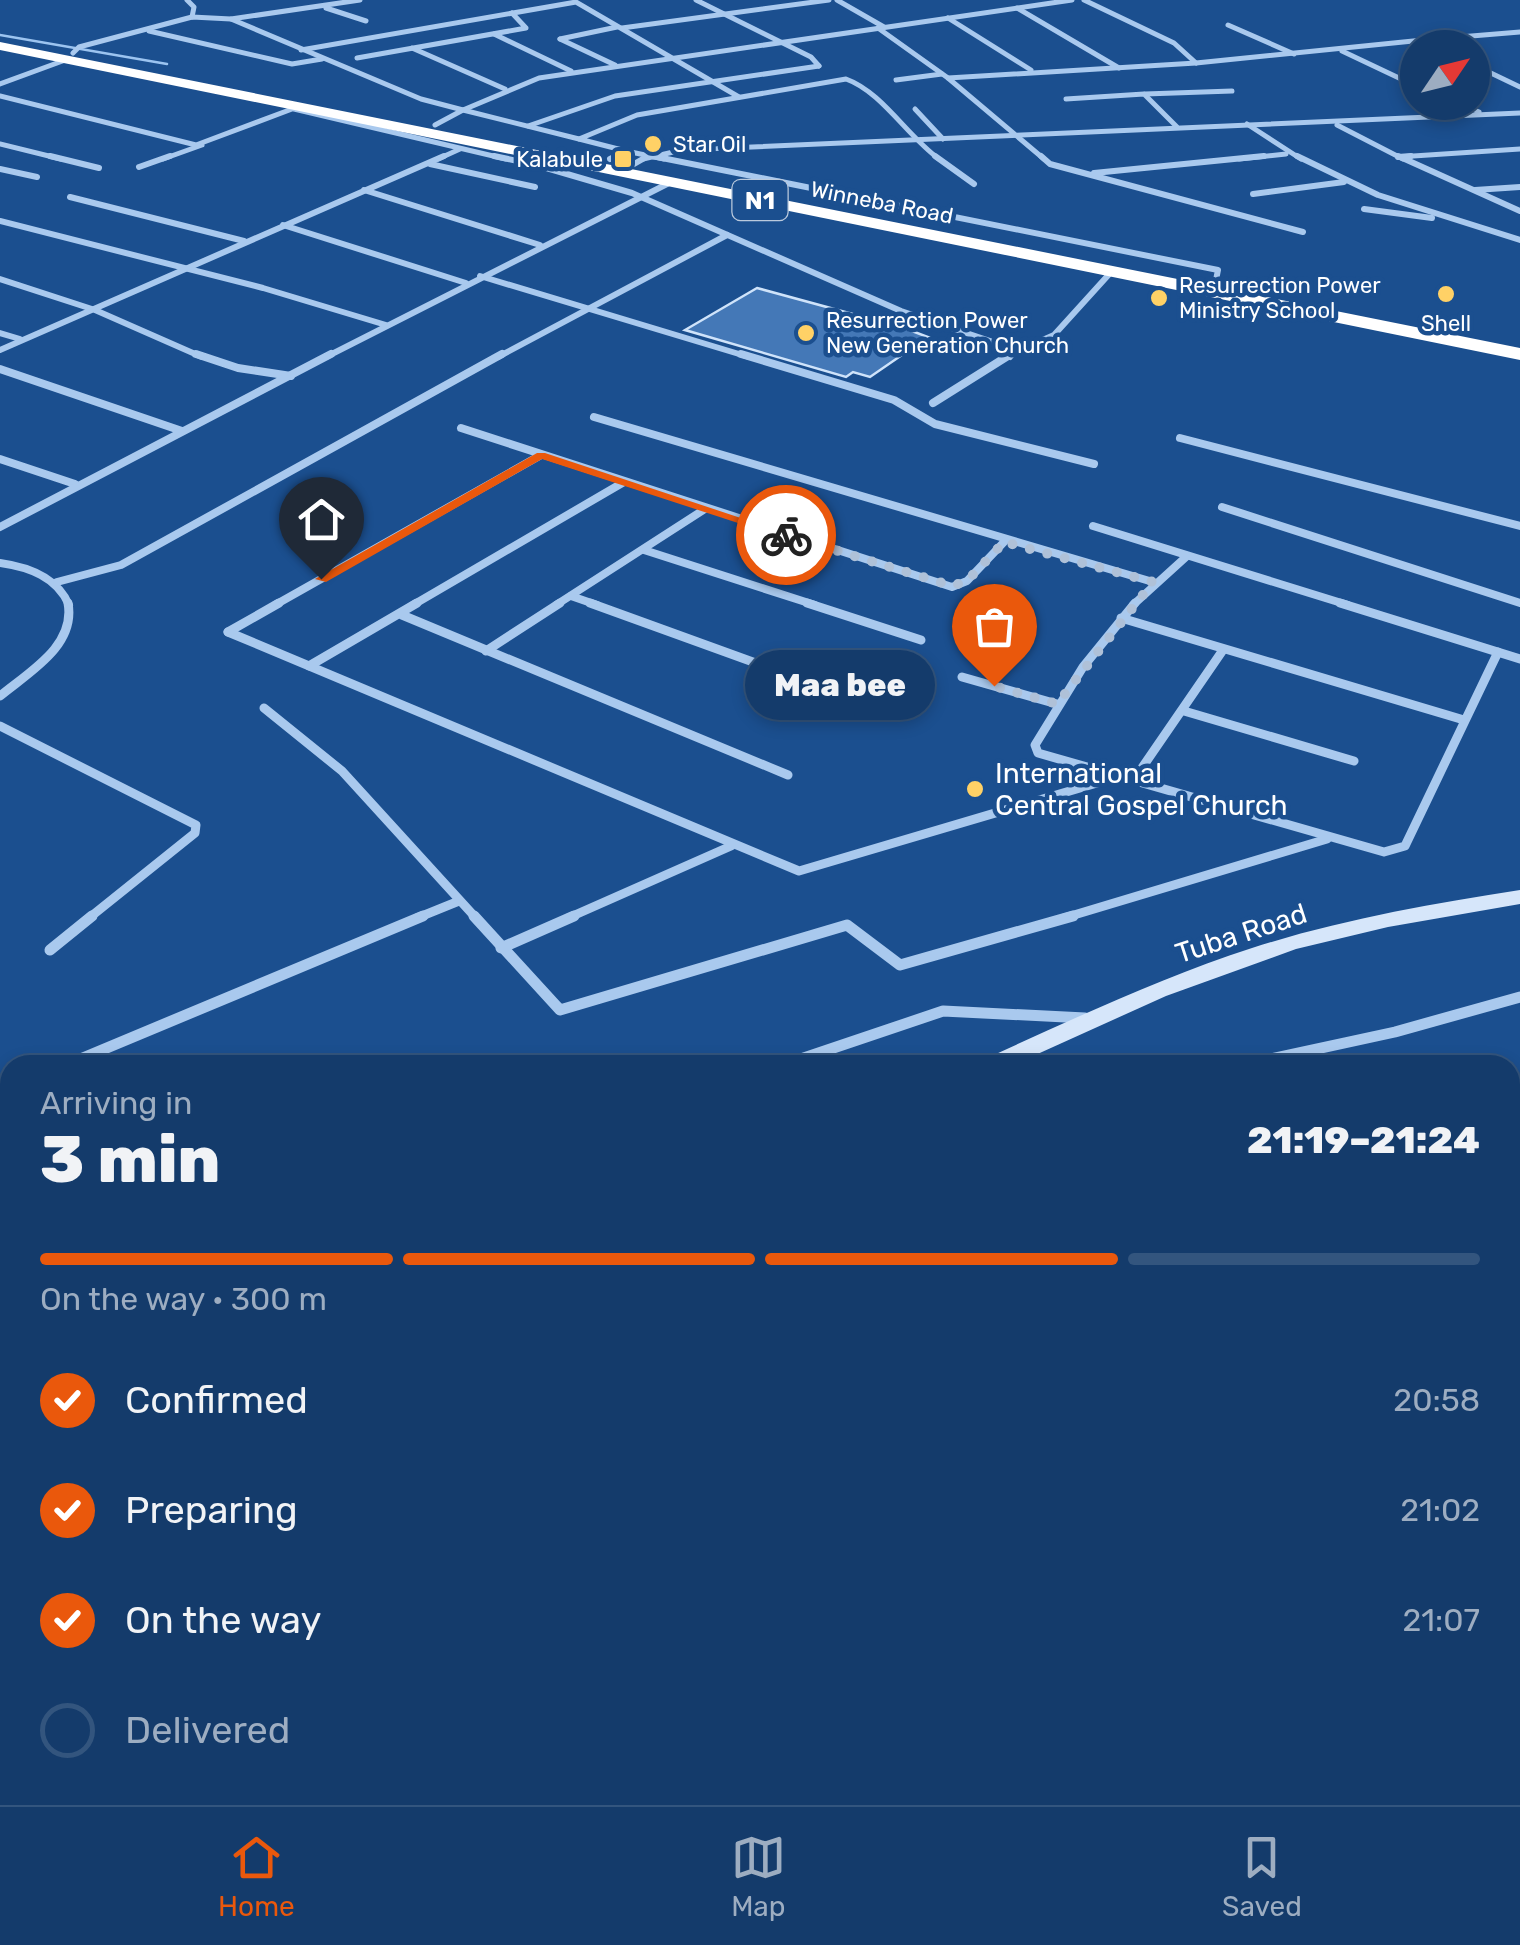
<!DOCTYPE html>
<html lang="en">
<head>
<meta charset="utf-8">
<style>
	body { margin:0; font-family:Rubik,sans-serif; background:#1d4271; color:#f1f3f6; height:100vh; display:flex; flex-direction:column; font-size:38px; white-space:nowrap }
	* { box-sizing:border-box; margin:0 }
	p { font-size:32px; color:#9dadc1 }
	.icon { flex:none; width:55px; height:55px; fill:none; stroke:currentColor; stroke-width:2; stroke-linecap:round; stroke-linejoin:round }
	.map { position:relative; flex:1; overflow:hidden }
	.details { position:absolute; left:0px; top:1055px; width:1520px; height:750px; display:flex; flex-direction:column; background:#143b6b; border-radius:30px 30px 0 0; box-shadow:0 5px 15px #0003,0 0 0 2px #33557e }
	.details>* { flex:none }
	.needle { width:65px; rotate:55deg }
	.tools { position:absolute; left:1400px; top:30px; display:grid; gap:20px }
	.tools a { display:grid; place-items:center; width:90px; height:90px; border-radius:50%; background:#143b6b; box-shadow:0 5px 15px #0003,0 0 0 2px #33557e; font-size:50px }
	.pin { position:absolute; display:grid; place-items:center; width:85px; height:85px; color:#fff; margin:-102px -42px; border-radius:50% 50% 50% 0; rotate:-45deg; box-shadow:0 0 10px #0007 }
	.pin .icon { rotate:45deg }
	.courier { position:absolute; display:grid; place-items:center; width:100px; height:100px; margin:-50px; border:8px solid #ea580c; border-radius:50%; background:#fff; color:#222; box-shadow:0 2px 12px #0007 }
	.bubble { position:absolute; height:70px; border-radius:35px; background:#143b6b; box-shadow:0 5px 15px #0003,0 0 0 2px #33557e; font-size:32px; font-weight:800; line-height:70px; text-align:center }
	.head em { font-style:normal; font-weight:800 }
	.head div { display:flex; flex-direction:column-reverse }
	.head { display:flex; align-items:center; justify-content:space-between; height:170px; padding:0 40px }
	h1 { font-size:65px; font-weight:800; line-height:75px }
	.bar { display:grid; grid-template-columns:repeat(4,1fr); gap:15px 10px; align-content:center; height:120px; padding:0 40px }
	.bar i { height:12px; border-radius:8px; background:#33557e }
	.bar .current { background:#ea580c }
	.bar p { grid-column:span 4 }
	ol { padding:0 40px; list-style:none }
	li { display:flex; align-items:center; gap:30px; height:110px }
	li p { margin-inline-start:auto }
	li .icon { padding:10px; border-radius:50%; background:#ea580c; color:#fff; stroke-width:4 }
	li:last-child { color:#9dadc1 }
	li i { width:55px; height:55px; border:5px solid #33557e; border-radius:50% }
	.menu { display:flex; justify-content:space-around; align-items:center; height:140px; border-top:2px solid #33557e; background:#143b6b; font-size:28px; color:#9dadc1 }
	.menu a { display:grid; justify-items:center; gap:5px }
	.menu .current { color:#ea580c }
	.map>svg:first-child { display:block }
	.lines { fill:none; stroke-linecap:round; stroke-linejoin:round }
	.stream { stroke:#9cc4f0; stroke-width:2.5 }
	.building { fill:#4478b7; stroke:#cfe3fa; stroke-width:2.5 }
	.street-far5 { stroke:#a9c9ee; stroke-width:5 }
	.street-far4 { stroke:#a9c9ee; stroke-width:6 }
	.street-far3 { stroke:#a9c9ee; stroke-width:8 }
	.street-far2 { stroke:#a9c9ee; stroke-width:9 }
	.street-far1 { stroke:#a9c9ee; stroke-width:11 }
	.street { stroke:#a9c9ee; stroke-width:14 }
	.secondary { fill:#d6e6fa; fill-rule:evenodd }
	.highway { fill:#fff; fill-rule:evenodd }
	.route { fill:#ea580c }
	.done { stroke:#afc1d8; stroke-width:10; stroke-dasharray:0 18 }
	.poi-dot { fill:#ffd166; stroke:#1b4f8f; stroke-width:4 }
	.labels { text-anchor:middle; stroke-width:9; stroke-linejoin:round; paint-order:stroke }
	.far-poi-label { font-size:22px; fill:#fff; stroke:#1b4f8f; text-anchor:start }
	.far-street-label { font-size:22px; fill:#fff; stroke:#1b4f8f }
	.shield { fill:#1b4f8f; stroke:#bbcadd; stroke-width:2.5 }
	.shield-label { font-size:25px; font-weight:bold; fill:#fff }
	.poi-label { font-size:28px; fill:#fff; stroke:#1b4f8f; text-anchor:start }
	.street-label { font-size:28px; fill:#fff; stroke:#1b4f8f }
</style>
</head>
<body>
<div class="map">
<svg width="1520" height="1805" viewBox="0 0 1520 1805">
	<rect width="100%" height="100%" fill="#1b4f8f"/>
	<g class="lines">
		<polyline class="stream" points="0,35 167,64"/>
	</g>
	<polygon class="building" points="757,288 904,328 928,337 870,377 853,372 846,377 685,330"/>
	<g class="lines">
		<g class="street-far5">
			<polyline points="187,0 194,7 192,17"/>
			<polyline points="696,0 811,57 819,66"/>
			<polyline points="837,0 884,27"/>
			<polyline points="1084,0 1174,43 1196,63"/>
			<polyline points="326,8 366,21"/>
			<polyline points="1017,8 1119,68"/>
			<polyline points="948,18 1031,70"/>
			<polyline points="231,19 421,99 463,110 539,78 1072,0"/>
			<polyline points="1228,25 1294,54"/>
			<polyline points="622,28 829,0"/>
			<polyline points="878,28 948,78 1044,159"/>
			<polyline points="149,31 292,64 322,59"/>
			<polyline points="494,34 571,71"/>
			<polyline points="560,39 615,65"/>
			<polyline points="560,39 617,27"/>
			<polyline points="412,48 505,89"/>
			<polyline points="1439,48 1423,40 1520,32"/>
			<polyline points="301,50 576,2 739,97"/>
			<polyline points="1342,51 1418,87"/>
			<polyline points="73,53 79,47 192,17 231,19 360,0"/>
			<polyline points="357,58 526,28 512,13"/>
			<polyline points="1472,64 1520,87"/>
			<polyline points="948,78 1196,63 1423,40"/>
			<polyline points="896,80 942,74"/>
			<polyline points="0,84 68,59"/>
			<polyline points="1145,94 1232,91"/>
			<polyline points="0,96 196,145 300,106"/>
			<polyline points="1066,99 1144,94 1177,127"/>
			<polyline points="1457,102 1479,112"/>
			<polyline points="294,109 506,159"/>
			<polyline points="915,109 943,139"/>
			<polyline points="1247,124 1301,159"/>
			<polyline points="435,125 463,110 579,139"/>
			<polyline points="1337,125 1403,159"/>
			<polyline points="528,126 615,96 819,66"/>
			<polyline points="0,144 61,159"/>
			<polyline points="626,151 664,159"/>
			<polyline points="1398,157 1520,149"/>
			<polyline points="163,159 202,145"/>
			<polyline points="438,159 460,149"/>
			<path d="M 611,159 L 626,151 L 579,139 L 637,115 L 846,79 C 882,92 907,136 939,159"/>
			<polyline points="643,159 682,150 1520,113"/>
			<polyline points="1239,159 1286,154"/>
		</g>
		<g class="street-far4">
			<polyline points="50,156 99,168"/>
			<polyline points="494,156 536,165 541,161"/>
			<polyline points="652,156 1218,270 1216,280"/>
			<polyline points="935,156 974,184"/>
			<polyline points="1041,156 1050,164 1303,232"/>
			<polyline points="1297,156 1378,195 1520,240"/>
			<polyline points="1398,156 1520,211"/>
			<polyline points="1398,157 1411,156"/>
			<polyline points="610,159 616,156"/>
			<polyline points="430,164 535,187"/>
			<polyline points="634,164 648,156"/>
			<polyline points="536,165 632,193 901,311 999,344 1029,346 1054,335 1112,271"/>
			<polyline points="139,167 170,156"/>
			<polyline points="0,169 37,177"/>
			<polyline points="1094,173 1264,156"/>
			<polyline points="364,190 540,245"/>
			<polyline points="1475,190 1520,187"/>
			<polyline points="1253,194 1344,182"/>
			<polyline points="70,197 244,241"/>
			<polyline points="1364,209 1432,218"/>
			<polyline points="0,221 263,288 386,325"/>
			<polyline points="283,225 466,283"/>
			<polyline points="480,276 749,357"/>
			<polyline points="0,279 95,310 202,357"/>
			<polyline points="0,333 20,339"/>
			<polyline points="0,350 444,156"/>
			<polyline points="326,357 671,182"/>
			<polyline points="498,357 727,235"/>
			<polyline points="1010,357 1015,348"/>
		</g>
		<g class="street-far3">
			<polyline points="196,354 238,368 291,376"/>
			<polyline points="741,354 894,400 935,424 1094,464"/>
			<polyline points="0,369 182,431"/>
			<polyline points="933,403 1011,354"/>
			<polyline points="594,417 1153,582"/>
			<polyline points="461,428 952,587 967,581 1004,542"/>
			<polyline points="1180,438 1520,526"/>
			<polyline points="0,459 75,484"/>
			<polyline points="1222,507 1520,603"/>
			<polyline points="1093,526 1348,605"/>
			<polyline points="0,527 331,354"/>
			<polyline points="644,550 815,605"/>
			<path d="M 0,563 C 29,567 57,577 69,605"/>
			<polyline points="57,582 121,565 502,354"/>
			<polyline points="571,596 597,605"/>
			<polyline points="275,605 541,455"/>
			<polyline points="413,605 624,482"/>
			<polyline points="556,605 705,509"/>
			<polyline points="1133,605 1187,556"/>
		</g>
		<g class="street-far2">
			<polyline points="590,603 869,704"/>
			<polyline points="807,603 921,640"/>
			<polyline points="1135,603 1083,667 1035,745 1038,753 1384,852 1405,846 1498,652"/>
			<polyline points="1340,603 1520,659"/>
			<polyline points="402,615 788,775"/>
			<polyline points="1121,618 1464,720"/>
			<polyline points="228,632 799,871 1124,775"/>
			<polyline points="228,632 279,603"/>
			<polyline points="486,651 560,603"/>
			<polyline points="309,666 417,603"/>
			<polyline points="962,677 1057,704"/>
			<path d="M 0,696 C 29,672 76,646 68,603"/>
			<polyline points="264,708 342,771 476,918"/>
			<polyline points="1184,711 1354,761"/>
			<polyline points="0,726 196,825 195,833 89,918"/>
			<polyline points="1135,778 1223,650"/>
			<polyline points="417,918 459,901"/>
			<polyline points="568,918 731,846"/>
			<polyline points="1064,918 1327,839"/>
		</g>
		<g class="street-far1">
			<polyline points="474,916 560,1010 847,925 900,965 1073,916"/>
			<polyline points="501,948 574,916"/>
			<polyline points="50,950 92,916"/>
			<polyline points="1024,1051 1042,1065"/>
			<polyline points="66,1065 423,916"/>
			<polyline points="783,1065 943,1011 1085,1018"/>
			<polyline points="1243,1065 1395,1032 1520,997"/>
			<polyline points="0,1093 10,1088"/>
			<polyline points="0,1162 10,1161"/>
		</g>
		<g class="street">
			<polyline points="1510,1427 1520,1435"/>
			<polyline points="0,1484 10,1482"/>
			<polyline points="1510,1635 1520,1631"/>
			<polyline points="0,1734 10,1731"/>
			<polyline points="188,1795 188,1805"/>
			<polyline points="754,1795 756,1805"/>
			<polyline points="1100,1805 1126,1795"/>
		</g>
		<g class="secondary">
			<path d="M 1520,890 L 1520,904 L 1388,927 L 1296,949 L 1166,996 L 1013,1065 L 982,1065 L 985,1059 C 1073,1019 1160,978 1252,948 C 1339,920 1430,904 1520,890 Z"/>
			<polygon points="10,1326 10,1348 0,1350 0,1328"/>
		</g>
		<polygon class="highway" points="0,42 1520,348 1520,360 0,50"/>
	</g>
	<polygon class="route" points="537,453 545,453 792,535 781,537 542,459 326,582 315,579"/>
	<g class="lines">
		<polyline class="done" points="786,535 952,586 967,581 1004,542 1153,582 1057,704 994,686"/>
	</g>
	<g class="poi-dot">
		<circle cx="653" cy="144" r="10"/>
		<rect x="613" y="149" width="20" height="20" rx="5"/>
		<circle cx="1446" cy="294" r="10"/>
		<circle cx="1159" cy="298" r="10"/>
		<circle cx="806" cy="333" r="10"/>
		<circle cx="975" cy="789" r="10"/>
	</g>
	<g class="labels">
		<g class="far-poi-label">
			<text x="673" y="152">Star Oil</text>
			<text x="603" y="167" text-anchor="end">Kalabule</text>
			<text x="1179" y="293">Resurrection Power<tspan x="1179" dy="25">Ministry School</tspan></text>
			<text x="826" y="328">Resurrection Power<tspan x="826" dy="25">New Generation Church</tspan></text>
			<text x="1446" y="331" text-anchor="middle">Shell</text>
		</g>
		<g class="far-street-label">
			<text transform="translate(882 202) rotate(11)" y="8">Winneba Road</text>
		</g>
		<rect class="shield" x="732.5" y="180" width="55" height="40" rx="8"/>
		<g class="shield-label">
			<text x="760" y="209">N1</text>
		</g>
		<g class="poi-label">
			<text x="995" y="783">International<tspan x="995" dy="32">Central Gospel Church</tspan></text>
		</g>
		<g class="street-label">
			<text transform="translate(1241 933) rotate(-18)" y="10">Tuba Road</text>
		</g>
	</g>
</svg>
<div class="tools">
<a><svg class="needle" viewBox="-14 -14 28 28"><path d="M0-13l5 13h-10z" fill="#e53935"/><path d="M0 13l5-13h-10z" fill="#9dadc1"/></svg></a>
</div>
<div class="pin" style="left:994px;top:686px;background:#ea580c"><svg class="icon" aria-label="bag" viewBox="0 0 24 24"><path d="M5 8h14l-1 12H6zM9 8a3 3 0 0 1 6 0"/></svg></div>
<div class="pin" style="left:321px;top:579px;background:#1f2937"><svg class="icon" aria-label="home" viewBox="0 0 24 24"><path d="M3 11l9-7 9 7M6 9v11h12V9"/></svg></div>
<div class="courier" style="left:786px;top:535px"><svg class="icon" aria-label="bike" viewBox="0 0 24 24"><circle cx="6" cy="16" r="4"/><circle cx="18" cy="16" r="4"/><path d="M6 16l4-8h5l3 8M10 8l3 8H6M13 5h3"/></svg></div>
<div class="bubble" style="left:745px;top:650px;width:190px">Maa bee</div>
<section class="details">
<div class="head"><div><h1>3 min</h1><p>Arriving in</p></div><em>21:19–21:24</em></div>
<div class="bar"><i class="current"></i><i class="current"></i><i class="current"></i><i></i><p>On the way · 300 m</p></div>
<ol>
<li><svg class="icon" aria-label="check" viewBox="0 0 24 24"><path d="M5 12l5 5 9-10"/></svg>Confirmed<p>20:58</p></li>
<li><svg class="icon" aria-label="check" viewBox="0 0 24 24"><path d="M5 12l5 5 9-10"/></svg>Preparing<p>21:02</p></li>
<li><svg class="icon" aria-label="check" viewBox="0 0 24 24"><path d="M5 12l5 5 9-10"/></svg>On the way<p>21:07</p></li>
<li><i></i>Delivered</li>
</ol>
</section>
</div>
<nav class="menu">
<a class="current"><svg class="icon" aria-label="home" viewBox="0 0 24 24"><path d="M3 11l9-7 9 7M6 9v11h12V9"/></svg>Home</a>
<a><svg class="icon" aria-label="map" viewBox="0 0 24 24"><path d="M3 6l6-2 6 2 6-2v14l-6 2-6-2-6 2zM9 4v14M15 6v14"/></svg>Map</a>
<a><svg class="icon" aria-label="saved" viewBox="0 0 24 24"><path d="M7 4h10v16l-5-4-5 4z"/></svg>Saved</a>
</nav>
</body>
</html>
